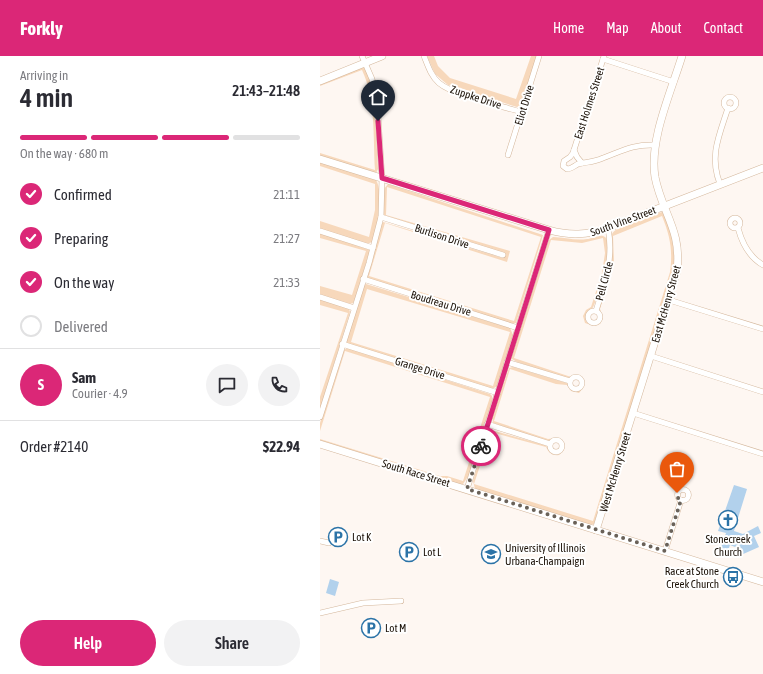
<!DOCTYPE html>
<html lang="en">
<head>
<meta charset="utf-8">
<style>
	body { margin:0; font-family:"Asap Condensed",sans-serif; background:#f2f2f3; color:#2b2b33; height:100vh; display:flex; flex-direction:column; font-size:15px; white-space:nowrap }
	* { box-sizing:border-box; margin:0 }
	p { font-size:13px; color:#7c7c81 }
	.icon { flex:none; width:22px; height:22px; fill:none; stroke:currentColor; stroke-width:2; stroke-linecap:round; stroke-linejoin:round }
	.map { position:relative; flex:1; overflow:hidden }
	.side { display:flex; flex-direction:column; background:#fff; width:320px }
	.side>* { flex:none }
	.pin { position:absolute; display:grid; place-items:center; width:34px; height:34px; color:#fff; margin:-41px -17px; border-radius:50% 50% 50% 0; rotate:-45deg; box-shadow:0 0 4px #0007 }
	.pin .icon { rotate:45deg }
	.courier { position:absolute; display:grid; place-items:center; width:40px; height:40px; margin:-20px; border:3px solid #db2777; border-radius:50%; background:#fff; color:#222; box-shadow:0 1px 5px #0007 }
	.overview em { font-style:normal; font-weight:600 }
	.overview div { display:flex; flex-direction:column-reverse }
	.overview { display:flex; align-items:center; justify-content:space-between; height:68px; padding:0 20px }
	h1 { font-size:26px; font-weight:600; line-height:30px }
	.bar { display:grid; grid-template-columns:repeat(4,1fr); gap:6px 4px; align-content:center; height:48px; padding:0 20px }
	.bar i { height:5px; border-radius:3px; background:#e1e1e2 }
	.bar .selected { background:#db2777 }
	.bar p { grid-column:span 4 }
	.line { display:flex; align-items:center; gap:10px; padding:0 20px; border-top:1px solid #e1e1e2 }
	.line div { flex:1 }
	.round { display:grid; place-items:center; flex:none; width:42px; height:42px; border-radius:21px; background:#f2f2f3 }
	ol { padding:0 20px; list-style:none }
	li { display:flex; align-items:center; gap:12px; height:44px }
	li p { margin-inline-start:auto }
	li .icon { padding:4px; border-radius:50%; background:#db2777; color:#fff; stroke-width:4 }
	li:last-child { color:#7c7c81 }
	li i { width:22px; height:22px; border:2px solid #e1e1e2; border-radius:50% }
	.cta { display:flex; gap:8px; margin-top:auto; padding:8px 20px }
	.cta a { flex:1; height:46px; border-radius:24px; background:#db2777; color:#fff; font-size:16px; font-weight:600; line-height:46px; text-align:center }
	.cta a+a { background:#f2f2f3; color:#2b2b33 }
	header { display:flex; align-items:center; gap:24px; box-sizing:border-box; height:56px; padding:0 20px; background:#db2777; color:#fff }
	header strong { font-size:19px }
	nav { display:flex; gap:22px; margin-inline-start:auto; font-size:14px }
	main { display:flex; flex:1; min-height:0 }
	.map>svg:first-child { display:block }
	.green { fill:#f7d8bb; fill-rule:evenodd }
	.building { fill:#b2d1ec }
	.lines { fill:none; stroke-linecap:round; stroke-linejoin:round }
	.street-casing { stroke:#d4b79c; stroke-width:6 }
	.secondary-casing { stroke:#d4b79c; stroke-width:8 }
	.street { stroke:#fff; stroke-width:5 }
	.secondary { stroke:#fff; stroke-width:7 }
	.done { stroke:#6a6259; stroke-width:4; stroke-dasharray:0 7.2 }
	.route { stroke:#db2777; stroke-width:5 }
	.labels { text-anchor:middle; stroke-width:4; stroke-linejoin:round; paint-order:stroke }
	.street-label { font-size:11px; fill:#1b1107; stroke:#fff }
	.poi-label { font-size:11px; fill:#1b1107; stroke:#fff; text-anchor:start }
</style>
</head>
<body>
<header>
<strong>Forkly</strong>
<nav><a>Home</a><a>Map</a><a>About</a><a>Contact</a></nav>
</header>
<main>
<section class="side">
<div class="overview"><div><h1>4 min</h1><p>Arriving in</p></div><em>21:43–21:48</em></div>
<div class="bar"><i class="selected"></i><i class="selected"></i><i class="selected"></i><i></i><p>On the way · 680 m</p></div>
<ol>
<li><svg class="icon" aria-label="check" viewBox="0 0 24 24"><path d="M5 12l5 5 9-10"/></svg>Confirmed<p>21:11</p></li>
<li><svg class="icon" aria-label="check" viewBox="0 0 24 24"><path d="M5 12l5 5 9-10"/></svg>Preparing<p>21:27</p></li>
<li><svg class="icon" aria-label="check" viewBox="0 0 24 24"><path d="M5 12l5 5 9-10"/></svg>On the way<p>21:33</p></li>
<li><i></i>Delivered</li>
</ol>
<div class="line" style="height:72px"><b class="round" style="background:#db2777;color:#fff">S</b><div><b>Sam</b><p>Courier · 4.9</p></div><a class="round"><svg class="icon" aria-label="chat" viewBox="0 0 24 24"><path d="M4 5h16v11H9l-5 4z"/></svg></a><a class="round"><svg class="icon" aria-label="phone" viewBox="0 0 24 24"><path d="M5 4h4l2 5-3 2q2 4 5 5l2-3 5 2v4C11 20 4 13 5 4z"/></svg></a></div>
<div class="line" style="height:52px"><div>Order #2140</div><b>$22.94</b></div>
<div class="cta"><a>Help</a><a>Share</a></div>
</section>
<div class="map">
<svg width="443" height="618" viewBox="0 0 443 618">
	<rect width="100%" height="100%" fill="#fef7f2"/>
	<g class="green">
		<polygon points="107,0 114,0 118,10 130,22 196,43 211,0 217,0 201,49 197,51 128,29 115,18"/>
		<path d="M 43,10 L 45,11 L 54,37 L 58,113 L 56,117 L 0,101 L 0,97 L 55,114 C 53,81 56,44 42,14 L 0,30 L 0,28 Z"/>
		<path d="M 0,106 L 56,124 C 64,138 58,172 52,186 L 47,188 L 0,173 L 0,165 L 49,181 L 55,154 L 55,128 L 0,110 Z"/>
		<path d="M 68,128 L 223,179 L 196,267 L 191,268 L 49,223 L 47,220 L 61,169 L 63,166 L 183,202 L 185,198 L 64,159 L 64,133 ZM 67,131 L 221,181 L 194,265 L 49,220 L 65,167 L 187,206 L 190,195 L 66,159 Z"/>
		<path d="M 342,156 L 344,157 L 353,182 L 355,212 L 274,468 L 269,469 L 155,433 L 153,425 L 168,376 L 175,375 L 225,389 C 231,393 230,400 238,399 L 243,393 L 242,386 C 238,383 234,384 229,386 L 173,367 L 172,361 L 189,312 L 193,311 L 247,327 L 253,335 L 260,334 C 264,329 263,324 259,321 L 250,323 L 197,306 L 192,303 L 191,301 L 229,184 L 233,181 C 244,181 255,185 267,183 C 272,183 280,177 285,181 C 294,187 278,245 272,253 C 268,258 265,257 266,265 L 268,267 L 277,268 L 281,263 L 279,252 L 292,209 L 292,178 C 297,169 331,159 342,156 ZM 342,160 C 350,180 353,194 350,216 L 273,465 L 154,428 L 171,376 L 226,391 C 229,397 232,400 239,399 L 244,394 L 243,385 L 236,382 L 228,383 L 174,365 L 190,313 L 236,328 L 247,329 L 251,335 L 259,337 L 263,332 L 264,327 L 260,320 L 254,319 L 251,321 L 194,302 L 231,184 L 262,187 L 283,182 L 285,197 L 282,217 L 271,251 L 266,254 L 263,260 L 265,267 L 274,270 L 280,268 L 283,262 L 280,253 L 294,206 L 293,180 Z"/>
		<polygon points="0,177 50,194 35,243 33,247 30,248 0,239 0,230 32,239 46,195 0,182"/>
		<path d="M 46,228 L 190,272 L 193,279 L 177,330 L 174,332 L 169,332 L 27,287 L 26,285 L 44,229 ZM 47,233 L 190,276 L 173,330 L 31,286 Z"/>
		<polygon points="0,243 29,253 30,256 0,353 0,341 28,257 0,249"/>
		<polygon points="27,292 170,338 172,340 172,345 149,419 143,428 138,428 0,386 0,383 120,420 127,420 143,425 170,341 25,295 0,375 0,367 23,295"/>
	</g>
	<g class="building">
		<polygon points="414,429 427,433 414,475 423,478 438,470 441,477 434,480 439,491 421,499 417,490 415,491 410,489 408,495 400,493 406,477 398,475"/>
		<polygon points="10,523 19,526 15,540 6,537"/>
	</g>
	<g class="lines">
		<g class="street-casing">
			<g id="street">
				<path d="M 104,0 C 108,10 111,20 119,27 C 133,39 182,50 201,56"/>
				<path d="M 284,0 L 253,97 L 250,101 L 244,105 L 243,110 L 247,113 C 251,113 254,110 258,108 C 266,106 275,106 283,102 C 302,95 313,88 335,89"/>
				<polyline points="283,3 354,26"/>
				<circle cx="410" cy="47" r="6"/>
				<polyline points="254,94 257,101 262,107"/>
				<polyline points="188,99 219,0"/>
				<path d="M 400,128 C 389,100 399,80 408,52"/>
				<polyline points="61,161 183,199"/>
				<circle cx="415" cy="167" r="5"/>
				<path d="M 418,172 C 422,187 429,201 443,209"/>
				<polyline points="0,175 53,192"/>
				<polyline points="43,223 198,272"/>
				<polyline points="0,241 34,252"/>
				<polyline points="349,244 443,273"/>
				<circle cx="274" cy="261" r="6"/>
				<path d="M 276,255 C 285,225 294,203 288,172"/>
				<polyline points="22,288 178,337"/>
				<polyline points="331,300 443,336"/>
				<polyline points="187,306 250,325"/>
				<circle cx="256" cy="327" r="6"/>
				<polyline points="313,357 443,398"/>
				<polyline points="0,361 49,207 61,161 62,122 57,44 52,23 42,0"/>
				<polyline points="167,368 230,388"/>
				<circle cx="236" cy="390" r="6"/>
				<polyline points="147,433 229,174"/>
				<circle cx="363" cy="439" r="5.5"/>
				<polyline points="0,485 9,487"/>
				<polyline points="345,495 361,444"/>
				<polyline points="0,557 43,547 81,545"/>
			</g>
		</g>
		<g class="secondary-casing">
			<g id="secondary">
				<polyline points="0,25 62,0"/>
				<path d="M 0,103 L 229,174 C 250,180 267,179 288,172 L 443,112"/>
				<polyline points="0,388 443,526"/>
				<path d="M 276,474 L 357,215 C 362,174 342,157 335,121 C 329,84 351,36 362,0"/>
			</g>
		</g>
		<use href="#street" class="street"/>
		<use href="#secondary" class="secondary"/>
	</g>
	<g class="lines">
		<polyline class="done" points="161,390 147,433 345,495 361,444 358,442 357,437"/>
		<polyline class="route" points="58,65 62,122 229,174 161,390"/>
	</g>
	<defs>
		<g id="church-ring" transform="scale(1)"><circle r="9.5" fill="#fff" stroke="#2b73a7" stroke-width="1.5"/><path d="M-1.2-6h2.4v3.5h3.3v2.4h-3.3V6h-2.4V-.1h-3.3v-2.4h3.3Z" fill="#2b73a7"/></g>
		<g id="parking-ring" transform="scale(1)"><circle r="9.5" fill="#fff" stroke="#2b73a7" stroke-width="1.5"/><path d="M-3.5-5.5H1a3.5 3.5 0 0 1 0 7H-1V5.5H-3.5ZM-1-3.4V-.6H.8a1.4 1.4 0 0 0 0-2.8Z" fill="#2b73a7"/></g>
		<g id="university-ring" transform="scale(1)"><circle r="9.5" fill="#fff" stroke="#2b73a7" stroke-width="1.5"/><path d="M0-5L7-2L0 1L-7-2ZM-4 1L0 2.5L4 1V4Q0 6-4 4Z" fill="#2b73a7"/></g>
		<g id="bus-ring" transform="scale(1)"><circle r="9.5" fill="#fff" stroke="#2b73a7" stroke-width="1.5"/><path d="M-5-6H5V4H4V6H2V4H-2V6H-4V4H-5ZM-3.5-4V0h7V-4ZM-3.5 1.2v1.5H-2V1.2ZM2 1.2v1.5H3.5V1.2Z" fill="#2b73a7"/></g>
	</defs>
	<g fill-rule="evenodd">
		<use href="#church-ring" x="408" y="464"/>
		<use href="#parking-ring" x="18" y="481"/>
		<use href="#parking-ring" x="89" y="496"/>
		<use href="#university-ring" x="171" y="498"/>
		<use href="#bus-ring" x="413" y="521"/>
		<use href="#parking-ring" x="51" y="572"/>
	</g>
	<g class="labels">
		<g class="street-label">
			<text transform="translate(156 41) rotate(18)" y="4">Zuppke Drive</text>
			<text transform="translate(269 47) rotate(-72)" y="4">East Holmes Street</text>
			<text transform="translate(204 49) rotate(-73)" y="4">Eliot Drive</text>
			<text transform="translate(303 165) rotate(-20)" y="4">South Vine Street</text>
			<text transform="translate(122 180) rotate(18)" y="4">Burlison Drive</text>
			<text transform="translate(284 225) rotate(-75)" y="4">Pell Circle</text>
			<text transform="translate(121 247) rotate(17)" y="4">Boudreau Drive</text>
			<text transform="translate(346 248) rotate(-74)" y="4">East McHenry Street</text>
			<text transform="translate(100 312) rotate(17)" y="4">Grange Drive</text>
			<text transform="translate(295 416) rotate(-73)" y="4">West McHenry Street</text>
			<text transform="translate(96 417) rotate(17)" y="4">South Race Street</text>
		</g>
		<g class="poi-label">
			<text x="32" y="485">Lot K</text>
			<text x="408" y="487" text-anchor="middle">Stonecreek<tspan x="408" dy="13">Church</tspan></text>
			<text x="185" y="496">University of Illinois<tspan x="185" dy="13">Urbana-Champaign</tspan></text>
			<text x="103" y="500">Lot L</text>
			<text x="399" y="519" text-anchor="end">Race at Stone<tspan x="399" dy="13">Creek Church</tspan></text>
			<text x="65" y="576">Lot M</text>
		</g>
	</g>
</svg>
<div class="pin" style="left:357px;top:437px;background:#ea580c"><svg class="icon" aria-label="bag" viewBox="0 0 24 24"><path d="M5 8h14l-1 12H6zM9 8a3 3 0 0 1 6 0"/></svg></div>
<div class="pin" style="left:58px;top:65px;background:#1f2937"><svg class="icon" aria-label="home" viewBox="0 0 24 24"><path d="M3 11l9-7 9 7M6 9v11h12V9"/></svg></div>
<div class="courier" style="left:161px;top:390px"><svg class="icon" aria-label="bike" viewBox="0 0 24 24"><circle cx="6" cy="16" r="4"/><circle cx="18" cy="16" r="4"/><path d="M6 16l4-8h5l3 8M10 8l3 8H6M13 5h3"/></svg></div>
</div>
</main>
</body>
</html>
